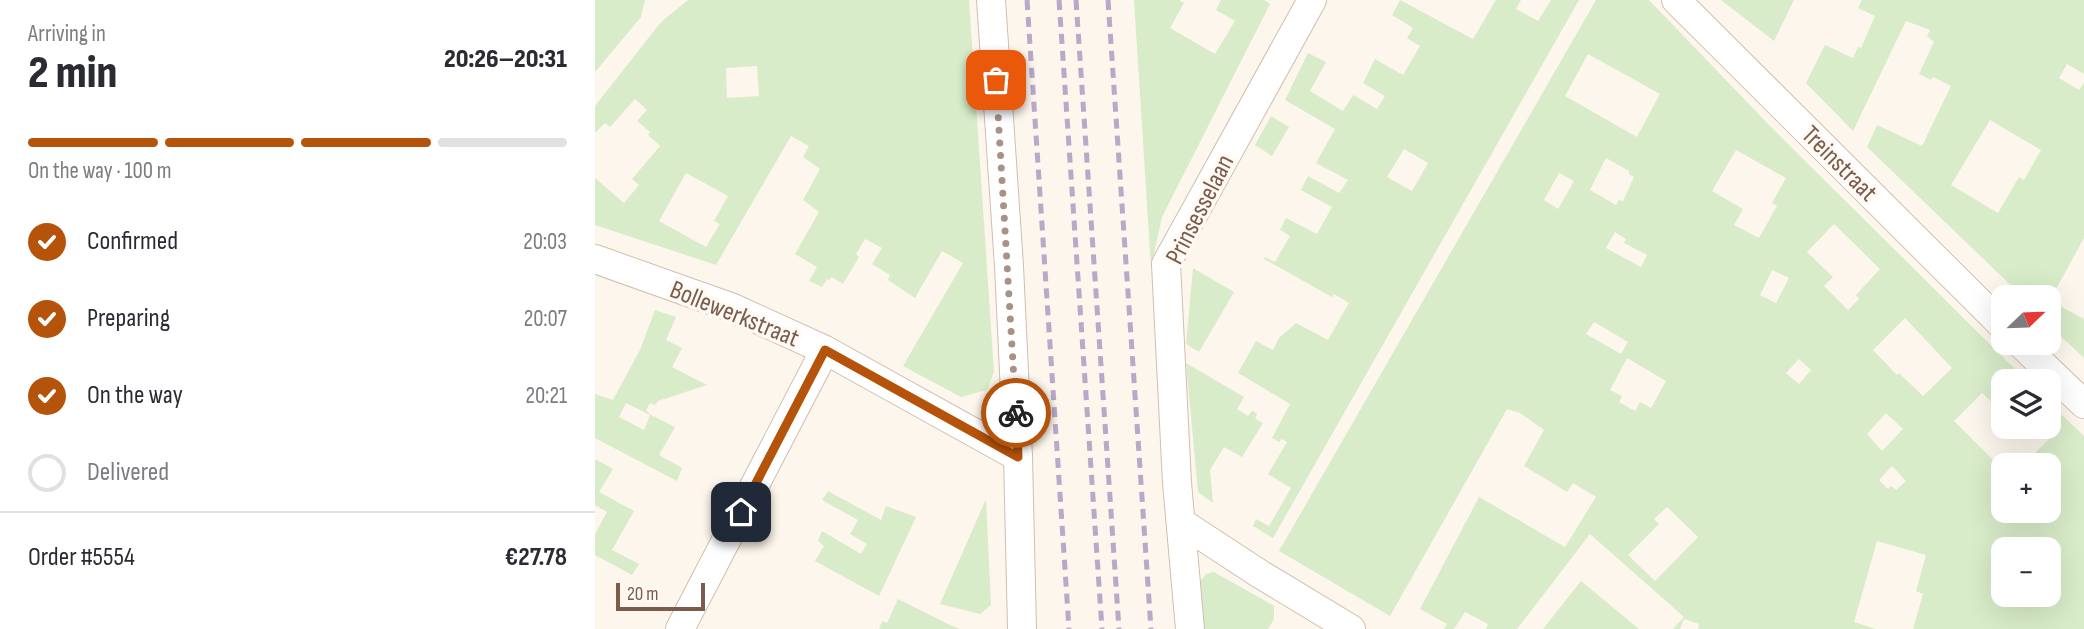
<!DOCTYPE html>
<html lang="en">
<head>
<meta charset="utf-8">
<style>
	body { margin:0; font-family:"Sofia Sans Condensed",sans-serif; background:#f7f7f7; color:#2b2b33; height:100vh; display:flex; flex-direction:column; font-size:26px; white-space:nowrap }
	* { box-sizing:border-box; margin:0 }
	p { font-size:23px; color:#7c7c81 }
	.icon { flex:none; width:38px; height:38px; fill:none; stroke:currentColor; stroke-width:2; stroke-linecap:round; stroke-linejoin:round }
	.map { position:relative; flex:1; overflow:hidden }
	.sheet { display:flex; flex-direction:column; background:#fff; width:595px }
	.sheet>* { flex:none }
	.needle { width:46px; rotate:67deg }
	.tools { position:absolute; left:1396px; top:285px; display:grid; gap:14px }
	.tools a { display:grid; place-items:center; width:70px; height:70px; border-radius:14px; background:#fff; box-shadow:0 7px 28px #0002; font-size:35px }
	.scale { position:absolute; left:21px; bottom:18px; width:89px; box-sizing:border-box; padding-left:7px; border:4px solid #7a5c4d; border-top:0; font-size:19px; line-height:24px; white-space:nowrap; color:#7a5c4d; -webkit-text-stroke:5px #fffaf3; paint-order:stroke }
	.pin { position:absolute; display:grid; place-items:center; width:60px; height:60px; color:#fff; margin:-30px; border-radius:14px; box-shadow:0 4px 10px #0006 }
	.courier { position:absolute; display:grid; place-items:center; width:70px; height:70px; margin:-35px; border:5px solid #b45309; border-radius:50%; background:#fff; color:#222; box-shadow:0 2px 9px #0007 }
	.head em { font-style:normal; font-weight:800 }
	.head div { display:flex; flex-direction:column-reverse }
	.head { display:flex; align-items:center; justify-content:space-between; height:119px; padding:0 28px }
	h1 { font-size:46px; font-weight:800; line-height:52px }
	.bar { display:grid; grid-template-columns:repeat(4,1fr); gap:10px 7px; align-content:center; height:84px; padding:0 28px }
	.bar i { height:9px; border-radius:5px; background:#e1e1e2 }
	.bar .current { background:#b45309 }
	.bar p { grid-column:span 4 }
	.line { display:flex; align-items:center; gap:18px; padding:0 28px; border-top:2px solid #e1e1e2 }
	.line div { flex:1 }
	ol { padding:0 28px; list-style:none }
	li { display:flex; align-items:center; gap:21px; height:77px }
	li p { margin-inline-start:auto }
	li .icon { padding:7px; border-radius:50%; background:#b45309; color:#fff; stroke-width:4 }
	li:last-child { color:#7c7c81 }
	li i { width:38px; height:38px; border:4px solid #e1e1e2; border-radius:50% }
	main { display:flex; flex:1; min-height:0 }
	.map>svg:first-child { display:block }
	.green { fill:#d8ecc9; fill-rule:evenodd }
	.lines { fill:none; stroke-linecap:round; stroke-linejoin:round }
	.minor-casing { stroke:#d1beb0; stroke-width:30 }
	.minor { stroke:#fff; stroke-width:28 }
	.rail { stroke:#b9a8c9; stroke-width:5; stroke-dasharray:10 7; stroke-linecap:butt }
	.done { stroke:#a89285; stroke-width:7; stroke-dasharray:0 12.6 }
	.route { stroke:#b45309; stroke-width:9 }
	.labels { text-anchor:middle; stroke-width:7; stroke-linejoin:round; paint-order:stroke }
	.street-label { font-size:26px; fill:#7a5c4d; stroke:#fffaf3 }
</style>
</head>
<body>
<main>
<section class="sheet">
<div class="head"><div><h1>2 min</h1><p>Arriving in</p></div><em>20:26–20:31</em></div>
<div class="bar"><i class="current"></i><i class="current"></i><i class="current"></i><i></i><p>On the way · 100 m</p></div>
<ol>
<li><svg class="icon" aria-label="check" viewBox="0 0 24 24"><path d="M5 12l5 5 9-10"/></svg>Confirmed<p>20:03</p></li>
<li><svg class="icon" aria-label="check" viewBox="0 0 24 24"><path d="M5 12l5 5 9-10"/></svg>Preparing<p>20:07</p></li>
<li><svg class="icon" aria-label="check" viewBox="0 0 24 24"><path d="M5 12l5 5 9-10"/></svg>On the way<p>20:21</p></li>
<li><i></i>Delivered</li>
</ol>
<div class="line" style="height:91px"><div>Order #5554</div><b>€27.78</b></div>
</section>
<div class="map">
<svg width="1489" height="629" viewBox="0 0 1489 629">
	<rect width="100%" height="100%" fill="#fdf6ec"/>
	<g class="green">
		<polygon points="0,0 50,0 46,17 0,72"/>
		<path d="M 93,0 L 374,0 L 399,372 L 392,390 L 366,397 L 308,366 L 368,263 L 347,251 L 320,298 L 293,280 L 295,275 L 277,264 L 287,248 L 270,239 L 261,254 L 264,257 L 248,284 L 237,277 L 234,280 L 232,279 L 227,287 L 214,281 L 222,267 L 200,254 L 224,212 L 208,200 L 225,169 L 208,157 L 214,146 L 196,136 L 121,265 L 0,225 L 0,178 L 29,203 L 44,185 L 37,179 L 65,146 L 53,135 L 55,132 L 42,121 L 52,110 L 40,99 L 15,127 L 10,123 L 0,133 L 0,106 L 66,22 ZM 162,66 L 164,96 L 132,98 L 131,68 ZM 91,173 L 133,196 L 119,221 L 125,224 L 111,247 L 64,221 Z"/>
		<polygon points="539,0 584,0 589,3 575,28 620,54 640,21 621,10 626,0 669,0 675,4 567,217 556,268"/>
		<path d="M 805,0 L 878,39 L 901,0 L 926,0 L 921,9 L 943,21 L 956,0 L 984,0 L 678,538 L 658,526 L 661,519 L 674,526 L 696,488 L 673,474 L 692,442 L 687,439 L 684,442 L 677,438 L 695,404 L 643,373 L 661,341 L 678,350 L 684,338 L 701,323 L 733,340 L 754,303 L 739,294 L 737,297 L 669,259 L 670,257 L 680,262 L 695,236 L 685,230 L 691,218 L 722,234 L 737,207 L 706,190 L 713,176 L 744,193 L 753,180 L 721,163 L 740,129 L 690,100 L 713,53 L 731,62 L 715,91 L 748,111 L 758,95 L 782,109 L 790,96 L 768,83 L 780,59 L 808,75 L 825,46 L 812,38 L 818,28 L 797,15 ZM 809,149 L 833,163 L 817,191 L 792,177 Z"/>
		<path d="M 1001,0 L 1054,0 L 1176,127 L 1432,381 L 1409,382 L 1409,414 L 1387,393 L 1359,421 L 1409,471 L 1409,511 L 1454,511 L 1454,466 L 1428,465 L 1453,440 L 1441,427 L 1454,427 L 1454,403 L 1489,436 L 1489,629 L 1318,629 L 1328,594 L 1321,591 L 1331,555 L 1282,541 L 1259,622 L 1281,629 L 1103,629 L 1104,624 L 1089,619 L 1085,629 L 1078,629 L 1089,617 L 995,534 L 922,629 L 891,629 L 893,624 L 870,612 L 859,629 L 849,629 L 852,624 L 825,609 L 884,497 L 970,547 L 1001,497 L 978,483 L 972,492 L 929,466 L 949,430 L 925,413 L 912,409 L 795,616 L 684,551 ZM 993,54 L 1065,94 L 1042,137 L 970,96 ZM 1141,150 L 1191,178 L 1177,203 L 1182,206 L 1164,238 L 1139,225 L 1148,209 L 1117,191 ZM 1011,158 L 1034,171 L 1034,174 L 1039,177 L 1028,201 L 1024,200 L 1021,205 L 995,190 ZM 964,173 L 979,181 L 963,209 L 949,200 ZM 1239,224 L 1285,269 L 1261,295 L 1264,299 L 1253,310 L 1229,286 L 1238,277 L 1212,252 ZM 1020,232 L 1031,239 L 1029,243 L 1052,255 L 1046,267 L 1011,248 ZM 1177,270 L 1194,278 L 1181,303 L 1165,295 ZM 1310,318 L 1357,368 L 1328,396 L 1304,373 L 1302,375 L 1278,350 ZM 999,322 L 1033,342 L 1026,354 L 991,334 ZM 1032,358 L 1071,381 L 1056,408 L 1045,402 L 1040,411 L 1024,402 L 1027,396 L 1015,390 ZM 1204,359 L 1216,370 L 1204,384 L 1191,373 ZM 1291,413 L 1308,429 L 1287,451 L 1272,434 ZM 1297,466 L 1311,481 L 1301,490 L 1296,486 L 1293,489 L 1284,480 ZM 1072,507 L 1103,537 L 1060,581 L 1033,555 L 1064,524 L 1059,519 ZM 1409,550 L 1454,550 L 1454,595 L 1409,595 Z"/>
		<polygon points="1126,0 1199,0 1179,41"/>
		<path d="M 1267,0 L 1489,0 L 1489,74 L 1472,64 L 1464,78 L 1484,90 L 1489,83 L 1489,238 L 1454,302 L 1454,298 L 1428,297 L 1272,147 L 1282,125 L 1327,146 L 1356,86 L 1338,77 L 1336,80 L 1324,74 L 1339,42 L 1332,36 L 1335,30 L 1311,21 L 1258,131 L 1211,83 L 1230,45 L 1258,58 L 1263,47 L 1266,48 L 1280,16 L 1263,8 ZM 1395,120 L 1446,150 L 1429,180 L 1424,177 L 1403,213 L 1356,185 Z"/>
		<polygon points="676,116 694,127 677,156 660,145"/>
		<polygon points="598,268 639,292 604,352 591,344"/>
		<polygon points="1465,306 1489,319 1489,358 1455,326"/>
		<path d="M 60,310 L 81,317 L 71,340 L 87,348 L 77,367 L 112,385 L 63,401 L 60,405 L 55,403 L 51,410 L 56,415 L 80,427 L 64,455 L 87,468 L 82,481 L 0,438 L 0,394 L 18,400 L 45,350 ZM 31,403 L 55,415 L 49,430 L 24,417 Z"/>
		<polygon points="591,363 649,397 642,409 653,416 657,411 662,414 660,419 668,423 647,457 629,447 615,470 618,503 603,492"/>
		<polygon points="0,459 18,469 4,492 39,511 17,550 44,564 37,575 0,555 0,534 12,512 0,505"/>
		<polygon points="233,491 286,520 291,506 321,517 284,596 220,561 229,546 223,541 227,531 266,554 272,544 255,534 263,520 227,500"/>
		<polygon points="391,499 396,605 385,614 345,604"/>
		<polygon points="619,572 679,606 679,619 673,629 606,629 602,585 611,574"/>
		<polygon points="986,581 1044,629 948,629"/>
		<polygon points="303,599 357,626 365,629 284,629 287,621 292,623"/>
	</g>
	<g class="lines">
		<g class="minor-casing">
			<g id="minor">
				<polyline points="396,0 414,266 423,457 427,629"/>
				<polyline points="1081,0 1409,327"/>
				<polyline points="0,259 138,308 230,350 423,457"/>
				<polyline points="1425,343 1489,404"/>
				<polyline points="587,523 665,574 756,629"/>
				<polyline points="85,629 230,350"/>
				<polyline points="595,629 582,483 571,264 717,0"/>
			</g>
		</g>
		<use href="#minor" class="minor"/>
		<g class="rail">
			<polyline points="432,0 474,629"/>
			<polyline points="464,0 507,629"/>
			<polyline points="481,0 524,629"/>
			<polyline points="513,0 556,629"/>
		</g>
	</g>
	<g class="lines">
		<polyline class="done" points="401,80 421,413"/>
		<polyline class="route" points="146,512 230,350 423,457 421,413"/>
	</g>
	<g class="labels">
		<g class="street-label">
			<text transform="translate(1245 163) rotate(45)" y="9">Treinstraat</text>
			<text transform="translate(604 209) rotate(-63)" y="9">Prinsesselaan</text>
			<text transform="translate(140 313) rotate(22)" y="9">Bollewerkstraat</text>
		</g>
	</g>
</svg>
<div class="tools">
<a><svg class="needle" viewBox="-14 -14 28 28"><path d="M0-13l5 13h-10z" fill="#e53935"/><path d="M0 13l5-13h-10z" fill="#7c7c81"/></svg></a>
<a><svg class="icon" aria-label="layers" viewBox="0 0 24 24"><path d="M12 4l9 5-9 5-9-5zM3 14l9 5 9-5"/></svg></a>
<a>+</a>
<a>−</a>
</div>
<div class="scale">20 m</div>
<div class="pin" style="left:401px;top:80px;background:#ea580c"><svg class="icon" aria-label="bag" viewBox="0 0 24 24"><path d="M5 8h14l-1 12H6zM9 8a3 3 0 0 1 6 0"/></svg></div>
<div class="pin" style="left:146px;top:512px;background:#1f2937"><svg class="icon" aria-label="home" viewBox="0 0 24 24"><path d="M3 11l9-7 9 7M6 9v11h12V9"/></svg></div>
<div class="courier" style="left:421px;top:413px"><svg class="icon" aria-label="bike" viewBox="0 0 24 24"><circle cx="6" cy="16" r="4"/><circle cx="18" cy="16" r="4"/><path d="M6 16l4-8h5l3 8M10 8l3 8H6M13 5h3"/></svg></div>
</div>
</main>
</body>
</html>
